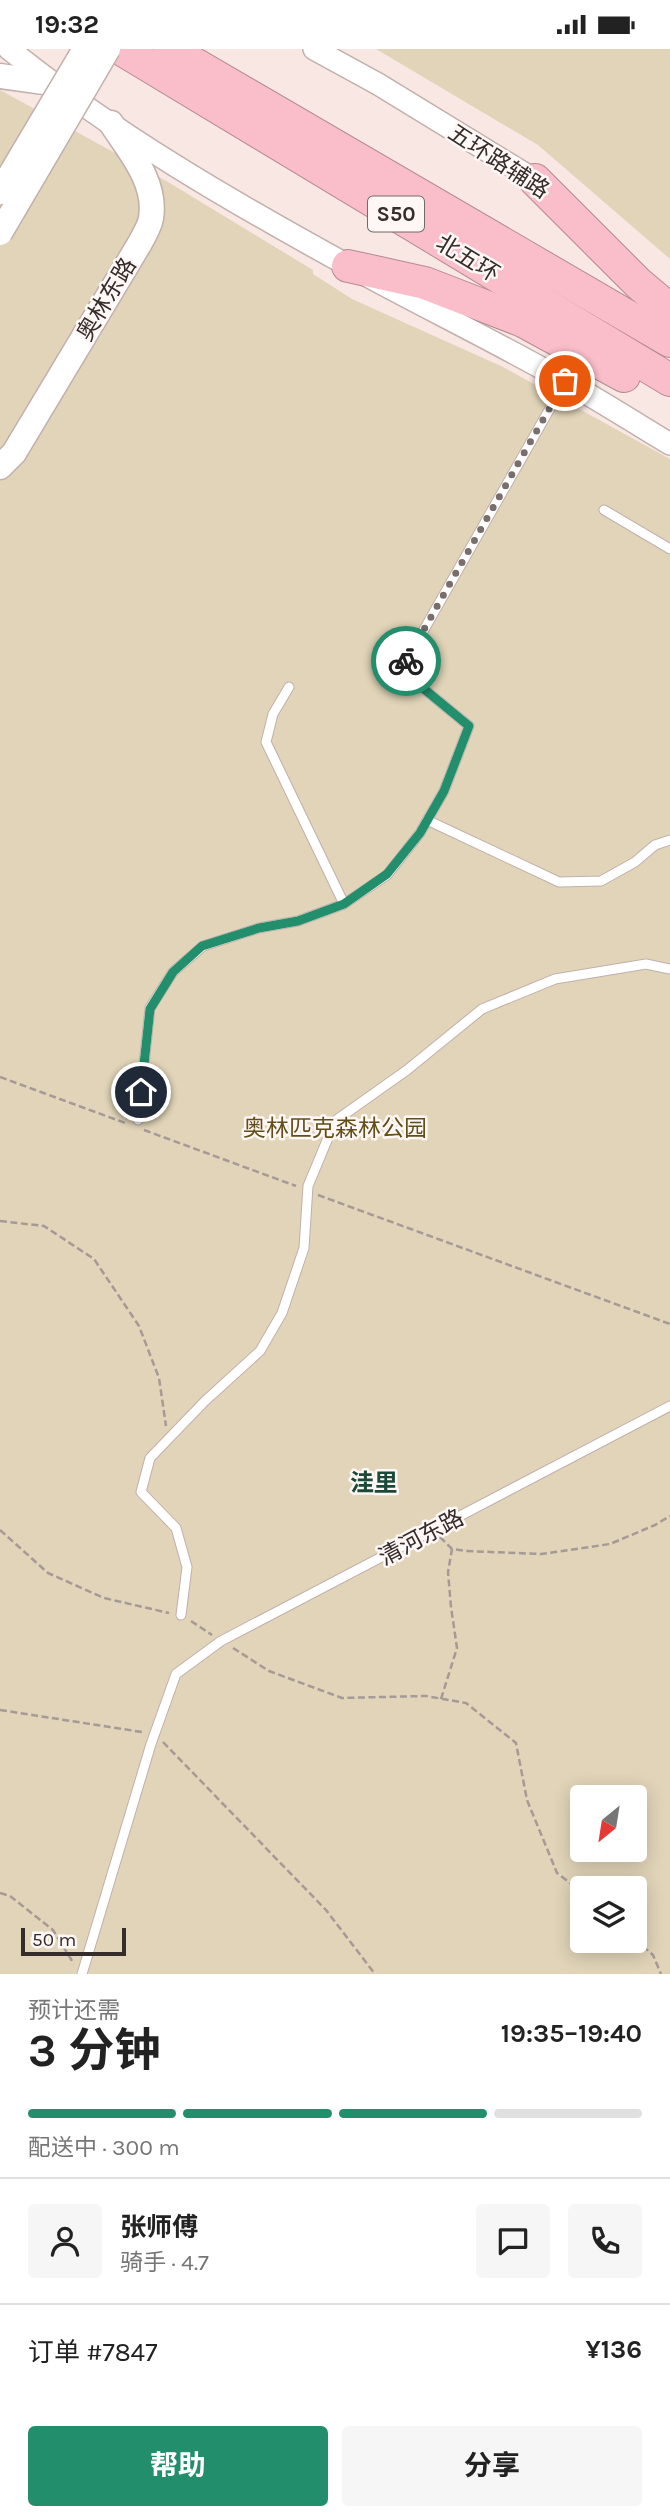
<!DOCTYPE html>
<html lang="zh">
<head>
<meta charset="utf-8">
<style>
	body { margin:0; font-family:Karla,"Noto Sans SC",sans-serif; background:#f6f6f6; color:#222; height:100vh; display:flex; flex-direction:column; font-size:26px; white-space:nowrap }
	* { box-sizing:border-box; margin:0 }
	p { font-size:23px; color:#767676 }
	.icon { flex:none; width:38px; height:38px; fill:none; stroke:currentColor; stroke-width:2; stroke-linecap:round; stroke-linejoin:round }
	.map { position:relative; height:1925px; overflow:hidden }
	.side { display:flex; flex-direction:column; background:#fff; flex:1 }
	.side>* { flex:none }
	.needle { width:46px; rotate:210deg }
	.controls { position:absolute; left:570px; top:1736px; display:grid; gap:14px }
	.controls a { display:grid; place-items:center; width:77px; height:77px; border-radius:7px; background:#fff; box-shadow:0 4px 18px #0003; font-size:35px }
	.scale { position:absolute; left:21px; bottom:18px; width:105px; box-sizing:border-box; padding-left:7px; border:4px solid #342d2b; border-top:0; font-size:19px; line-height:24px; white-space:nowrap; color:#342d2b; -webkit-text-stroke:5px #fef7f5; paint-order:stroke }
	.pin { position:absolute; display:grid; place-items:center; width:60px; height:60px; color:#fff; margin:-30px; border:4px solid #fff; border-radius:50%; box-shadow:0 2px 7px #0007 }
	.courier { position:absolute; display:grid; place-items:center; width:70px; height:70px; margin:-35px; border:5px solid #238e6c; border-radius:50%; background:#fff; color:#222; box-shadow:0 2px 9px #0007 }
	.summary em { font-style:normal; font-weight:700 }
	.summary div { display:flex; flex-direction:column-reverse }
	.summary { display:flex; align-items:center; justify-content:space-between; height:119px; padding:0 28px }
	h1 { font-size:46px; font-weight:700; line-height:52px }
	.bar { display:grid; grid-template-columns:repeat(4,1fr); gap:10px 7px; align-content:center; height:84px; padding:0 28px }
	.bar i { height:9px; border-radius:5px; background:#e0e0e0 }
	.bar .active { background:#238e6c }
	.bar p { grid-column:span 4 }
	.line { display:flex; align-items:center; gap:18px; padding:0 28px; border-top:2px solid #e0e0e0 }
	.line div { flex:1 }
	.round { display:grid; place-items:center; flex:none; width:74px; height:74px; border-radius:7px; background:#f6f6f6 }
	.button { display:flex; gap:14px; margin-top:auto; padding:14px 28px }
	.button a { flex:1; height:80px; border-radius:7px; background:#238e6c; color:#fff; font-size:28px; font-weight:700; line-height:80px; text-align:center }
	.button a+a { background:#f6f6f6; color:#222 }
	.status { display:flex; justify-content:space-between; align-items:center; height:49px; padding:0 35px; background:#fff; direction:ltr }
	.status svg { height:19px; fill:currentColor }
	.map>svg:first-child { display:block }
	.green { fill:#e1d4b8; fill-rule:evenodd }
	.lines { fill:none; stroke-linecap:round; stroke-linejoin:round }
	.service-casing { stroke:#c1b0ac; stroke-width:11 }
	.tertiary-casing { stroke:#c1b0ac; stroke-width:24 }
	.secondary-casing { stroke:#c1b0ac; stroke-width:27 }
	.motorway-casing { stroke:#b58b92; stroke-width:34 }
	.path { stroke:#a69996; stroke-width:2.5; stroke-dasharray:7 3.5; stroke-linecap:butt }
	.service { stroke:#fff; stroke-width:9 }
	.tertiary { stroke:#fff; stroke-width:21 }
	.secondary { stroke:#fff; stroke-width:24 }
	.motorway { stroke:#fabdca; stroke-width:32 }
	.secondary-bridge-casing { stroke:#c1b0ac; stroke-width:27; stroke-linecap:butt }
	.secondary-bridge { stroke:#fff; stroke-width:24 }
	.done { stroke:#796e6b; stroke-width:7; stroke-dasharray:0 12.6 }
	.route { stroke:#238e6c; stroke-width:9 }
	.labels { text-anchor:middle; stroke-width:5; stroke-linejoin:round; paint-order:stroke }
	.shield { fill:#fef7f5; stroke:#716a68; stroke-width:2 }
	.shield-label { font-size:21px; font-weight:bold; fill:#342d2b }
	.street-label { font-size:23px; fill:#342d2b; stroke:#fef7f5 }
	.park-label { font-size:23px; fill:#644e18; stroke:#fef7f5 }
	.neighbourhood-label { font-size:24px; font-weight:bold; fill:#1b4a39; stroke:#fef7f5 }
</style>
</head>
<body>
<div class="status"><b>19:32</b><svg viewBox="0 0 49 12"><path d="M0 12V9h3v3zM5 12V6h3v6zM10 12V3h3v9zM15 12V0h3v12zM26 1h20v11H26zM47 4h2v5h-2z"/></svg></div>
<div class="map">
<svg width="670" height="1925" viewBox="0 0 670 1925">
	<rect width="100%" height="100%" fill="#f9e7e3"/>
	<g class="green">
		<polygon points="376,0 670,0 670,210 538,96"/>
		<path d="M 0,41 L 168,133 L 313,221 L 313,225 L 352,250 L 503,318 L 670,410 L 670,1925 L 0,1925 ZM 583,1748 L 635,1748 L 635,1801 L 583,1801 ZM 583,1839 L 635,1839 L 635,1892 L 583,1892 Z"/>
	</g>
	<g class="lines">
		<g class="service-casing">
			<g id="service">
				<polyline points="604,461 670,500"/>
				<polyline points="289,638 273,665 266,693 344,855"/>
				<polyline points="427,771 559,833 601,832 635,813 655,796 670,791"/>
				<polyline points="138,1071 150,959 173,923 203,897 259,879 298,872 344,855 387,826 420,784 444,742 469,677 401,621 565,333"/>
				<polyline points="181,1566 187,1518 176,1479 141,1443 150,1409 205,1352 260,1302 282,1264 304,1199 308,1137 335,1072 407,1021 482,960 555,930 646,915 670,920"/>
				<polyline points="82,1925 151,1695 176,1625 221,1592 670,1357"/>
			</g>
		</g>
		<g class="tertiary-casing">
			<g id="tertiary">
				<path d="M 9,0 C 113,84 232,153 349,217 C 420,256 494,292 565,332 C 601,352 635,374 670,395"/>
				<polyline points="314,0 378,35 535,131 545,140"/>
			</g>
		</g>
		<g class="secondary-casing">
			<g id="secondary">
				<polyline points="0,27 51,34"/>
				<path d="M 0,418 L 14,404 L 140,194 C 144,186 150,177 151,169 C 157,133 129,102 111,74"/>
			</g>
		</g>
		<g class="motorway-casing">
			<g id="motorway">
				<polyline points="121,0 670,331"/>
				<polyline points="169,0 670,292"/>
				<polyline points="535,131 638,234 670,261"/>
				<polyline points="348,217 425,234 523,272 624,327"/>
			</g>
		</g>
		<g class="path">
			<polyline points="0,1028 128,1075"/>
			<polyline points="144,1081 296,1137"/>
			<polyline points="318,1146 670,1275"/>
			<polyline points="0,1172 44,1177 94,1210 139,1277 159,1329 166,1377"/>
			<polyline points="0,1481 48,1524 104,1549 169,1564"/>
			<polyline points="440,1488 452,1500 466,1502 541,1505 610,1495 655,1476 670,1467"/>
			<polyline points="191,1572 212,1586"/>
			<polyline points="233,1599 269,1622 342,1649 426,1647 466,1654 516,1694 527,1751 557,1824 583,1844"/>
			<polyline points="441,1650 457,1599 451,1558 448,1523 452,1500"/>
			<polyline points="0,1661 142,1683"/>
			<polyline points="163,1693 326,1861 375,1925"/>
			<polyline points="0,1844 10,1847 53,1881 74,1915"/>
			<polyline points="635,1890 653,1906 661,1925"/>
		</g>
		<use href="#service" class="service"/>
		<use href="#tertiary" class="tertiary"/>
		<use href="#secondary" class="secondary"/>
		<use href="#motorway" class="motorway"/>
		<g class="secondary-bridge-casing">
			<g id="secondary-bridge">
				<polyline points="0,143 85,0"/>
				<polyline points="0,184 108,0"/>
			</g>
		</g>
		<use href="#secondary-bridge" class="secondary-bridge"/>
	</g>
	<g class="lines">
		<polyline class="done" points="406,612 565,332"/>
		<polyline class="route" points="141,1043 150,960 173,923 202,897 259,879 298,872 344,855 387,825 420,784 444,742 469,677 401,621 406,612"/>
	</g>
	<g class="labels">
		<rect class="shield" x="368" y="147.5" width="56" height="35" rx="5"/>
		<g class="shield-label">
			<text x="396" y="172">S50</text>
		</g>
		<g class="street-label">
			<text transform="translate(499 112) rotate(33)" y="8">五环路辅路</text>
			<text transform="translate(468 209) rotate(31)" y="8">北五环</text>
			<text transform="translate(106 250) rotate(-59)" y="8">奥林东路</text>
			<text transform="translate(421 1488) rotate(-28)" y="8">清河东路</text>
		</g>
		<g class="park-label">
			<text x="335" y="1087">奥林匹克森林公园</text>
		</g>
		<g class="neighbourhood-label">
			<text x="374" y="1442">洼里</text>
		</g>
	</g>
</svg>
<div class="controls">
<a><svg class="needle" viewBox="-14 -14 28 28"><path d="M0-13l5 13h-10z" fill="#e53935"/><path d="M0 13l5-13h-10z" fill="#767676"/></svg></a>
<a><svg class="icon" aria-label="layers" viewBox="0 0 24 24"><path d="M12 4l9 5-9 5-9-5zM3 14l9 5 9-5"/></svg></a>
</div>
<div class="scale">50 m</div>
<div class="pin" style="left:565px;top:332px;background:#ea580c"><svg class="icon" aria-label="bag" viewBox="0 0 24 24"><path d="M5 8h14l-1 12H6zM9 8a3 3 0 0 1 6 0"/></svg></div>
<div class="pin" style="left:141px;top:1043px;background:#1f2937"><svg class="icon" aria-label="home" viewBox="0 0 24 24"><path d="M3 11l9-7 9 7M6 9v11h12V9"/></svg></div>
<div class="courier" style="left:406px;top:612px"><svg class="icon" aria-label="bike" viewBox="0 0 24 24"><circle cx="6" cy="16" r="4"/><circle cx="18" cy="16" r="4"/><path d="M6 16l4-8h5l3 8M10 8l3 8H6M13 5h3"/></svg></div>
</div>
<section class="side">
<div class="summary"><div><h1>3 分钟</h1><p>预计还需</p></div><em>19:35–19:40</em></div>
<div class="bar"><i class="active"></i><i class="active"></i><i class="active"></i><i></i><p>配送中 · 300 m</p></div>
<div class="line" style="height:126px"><a class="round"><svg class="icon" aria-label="person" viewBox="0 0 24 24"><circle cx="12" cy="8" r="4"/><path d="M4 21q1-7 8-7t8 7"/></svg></a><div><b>张师傅</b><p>骑手 · 4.7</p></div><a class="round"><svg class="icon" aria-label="chat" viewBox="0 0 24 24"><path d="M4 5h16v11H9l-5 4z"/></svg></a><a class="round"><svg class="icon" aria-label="phone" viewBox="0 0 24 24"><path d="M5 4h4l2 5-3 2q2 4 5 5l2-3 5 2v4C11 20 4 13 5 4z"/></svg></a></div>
<div class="line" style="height:91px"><div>订单 #7847</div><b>¥136</b></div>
<div class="button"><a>帮助</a><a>分享</a></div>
</section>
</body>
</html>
